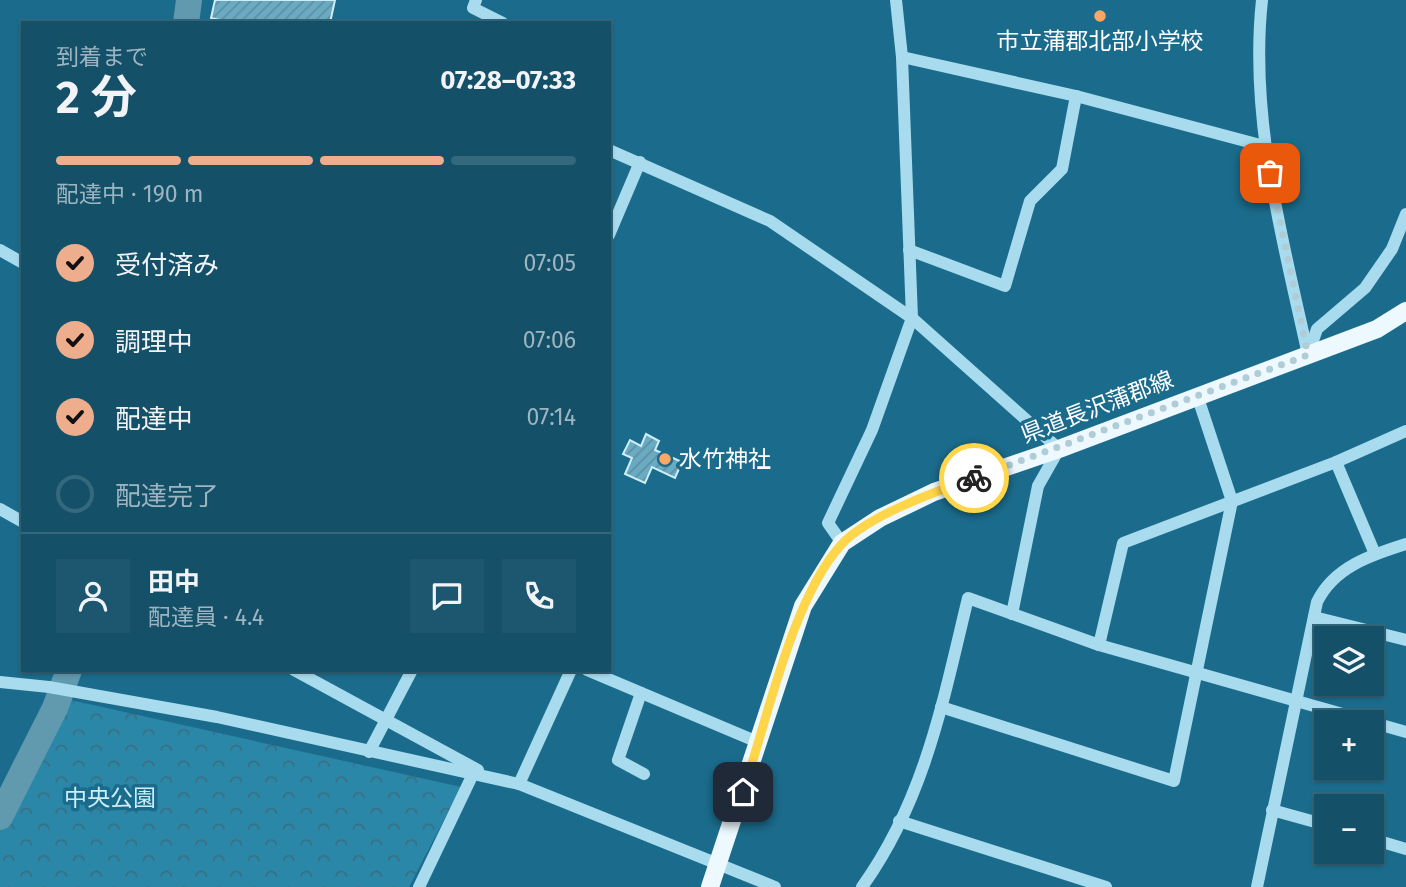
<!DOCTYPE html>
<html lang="ja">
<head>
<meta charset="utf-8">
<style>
	body { margin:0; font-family:"Fira Sans","Noto Sans JP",sans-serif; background:#1d576f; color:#f1f3f6; height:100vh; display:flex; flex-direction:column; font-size:26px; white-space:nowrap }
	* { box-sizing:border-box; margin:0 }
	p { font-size:23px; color:#9db5c0 }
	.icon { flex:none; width:38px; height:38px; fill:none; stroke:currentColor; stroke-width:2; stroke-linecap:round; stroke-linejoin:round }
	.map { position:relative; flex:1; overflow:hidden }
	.details { position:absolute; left:21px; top:21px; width:590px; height:651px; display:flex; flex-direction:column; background:#145169; border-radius:0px; box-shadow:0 2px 5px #0004,0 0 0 2px #33687d }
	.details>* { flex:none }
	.fabs { position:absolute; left:1314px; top:626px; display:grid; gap:14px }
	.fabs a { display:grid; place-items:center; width:70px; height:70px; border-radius:0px; background:#145169; box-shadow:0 2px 5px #0004,0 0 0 2px #33687d; font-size:35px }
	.pin { position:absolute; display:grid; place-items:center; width:60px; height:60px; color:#fff; margin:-30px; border-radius:14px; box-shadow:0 4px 10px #0006 }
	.courier { position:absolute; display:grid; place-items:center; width:70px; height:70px; margin:-35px; border:5px solid #ffd54a; border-radius:50%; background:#fff; color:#222; box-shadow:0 2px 9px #0007 }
	.head em { font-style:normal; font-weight:700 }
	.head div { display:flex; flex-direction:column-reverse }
	.head { display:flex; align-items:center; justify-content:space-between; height:119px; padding:0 35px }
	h1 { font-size:46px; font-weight:700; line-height:52px }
	.bar { display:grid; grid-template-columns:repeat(4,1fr); gap:10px 7px; align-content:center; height:84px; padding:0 35px }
	.bar i { height:9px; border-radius:5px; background:#33687d }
	.bar .on { background:#eead8d }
	.bar p { grid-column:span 4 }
	.line { display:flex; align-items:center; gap:18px; padding:0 35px; border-top:2px solid #33687d }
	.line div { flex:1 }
	.round { display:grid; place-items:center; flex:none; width:74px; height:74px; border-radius:0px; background:#1d576f }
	ol { padding:0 35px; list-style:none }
	li { display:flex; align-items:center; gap:21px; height:77px }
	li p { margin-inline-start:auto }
	li .icon { padding:7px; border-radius:50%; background:#eead8d; color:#111; stroke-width:4 }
	li:last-child { color:#9db5c0 }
	li i { width:38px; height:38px; border:4px solid #33687d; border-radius:50% }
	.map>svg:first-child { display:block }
	.park { fill:url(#park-crowns) }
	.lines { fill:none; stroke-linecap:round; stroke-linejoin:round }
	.river { stroke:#6199ae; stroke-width:26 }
	.building { fill:url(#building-hatch); stroke:#cceef9; stroke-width:2 }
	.minor { stroke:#a7dbed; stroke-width:12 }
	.major { stroke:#edf9ff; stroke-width:18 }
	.done { stroke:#afccd7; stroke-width:7; stroke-dasharray:0 12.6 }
	.route { stroke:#ffd54a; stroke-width:9 }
	.poi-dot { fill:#fea663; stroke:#1b6c8c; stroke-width:2.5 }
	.labels { text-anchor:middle; stroke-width:7; stroke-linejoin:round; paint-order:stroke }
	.poi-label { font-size:23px; fill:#fff; stroke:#1b6c8c }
	.street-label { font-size:23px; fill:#fff; stroke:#1b6c8c }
	.park-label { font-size:23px; fill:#cceef9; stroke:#1b6c8c }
</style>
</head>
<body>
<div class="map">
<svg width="1406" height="887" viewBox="0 0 1406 887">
	<defs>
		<pattern id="park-crowns" width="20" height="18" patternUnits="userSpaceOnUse" patternTransform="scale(1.75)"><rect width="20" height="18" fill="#2b87a8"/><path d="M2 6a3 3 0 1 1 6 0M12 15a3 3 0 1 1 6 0" fill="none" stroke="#386f83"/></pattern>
		<pattern id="building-hatch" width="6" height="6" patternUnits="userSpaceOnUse" patternTransform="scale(1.75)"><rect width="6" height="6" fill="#6aabc4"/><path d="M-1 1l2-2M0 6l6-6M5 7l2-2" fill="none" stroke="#618ea0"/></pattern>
	</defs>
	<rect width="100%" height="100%" fill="#1b6c8c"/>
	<polygon class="park" points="66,699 461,787 409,887 0,887 0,816 39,739"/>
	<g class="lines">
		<g class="river">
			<polyline points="186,23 189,0"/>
			<polyline points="0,817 55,708 69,670"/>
		</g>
	</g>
	<g class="building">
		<polygon points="215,0 335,0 330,23 233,23 211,18"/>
		<polygon points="646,434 659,441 655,450 682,462 675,478 652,467 645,483 625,474 632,458 623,454 630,440 641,446"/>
	</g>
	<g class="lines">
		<g class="minor">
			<polyline points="476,0 473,8 503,23"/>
			<path d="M 1262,0 C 1249,120 1283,239 1308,355"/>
			<polyline points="902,57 1076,96 1264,146"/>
			<polyline points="609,150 770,221 912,318 1059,449 1038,486 1012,614"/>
			<polyline points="609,235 640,162"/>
			<polyline points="0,250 23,263"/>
			<polyline points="909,250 1005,286 1030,201 1062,169 1076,96"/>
			<polyline points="1308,355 1317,329 1365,288 1392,249 1406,214"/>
			<polyline points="1336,462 1375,554"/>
			<polyline points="0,509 23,522"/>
			<polyline points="842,543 828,523 872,430 912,318 902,57 896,0"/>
			<polyline points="1314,617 1406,640"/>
			<polyline points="1099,645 1123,543 1336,462 1406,431"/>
			<polyline points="294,670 478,770"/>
			<polyline points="587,670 760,743"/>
			<polyline points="0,682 49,687 217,717 519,784 775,887"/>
			<polyline points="641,693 618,760 644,774"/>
			<polyline points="941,707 1174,781 1232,501 1197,395"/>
			<polyline points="369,752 412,670"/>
			<polyline points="519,784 571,670"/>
			<polyline points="1272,810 1326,825"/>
			<polyline points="899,821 1106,887"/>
			<polyline points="1372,839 1406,849"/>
			<polyline points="419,887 473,774"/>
			<path d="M 862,887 C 925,799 943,701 968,598 L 1099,645 L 1406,732"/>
			<path d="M 1257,887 L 1317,602 C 1334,567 1371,555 1406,544"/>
		</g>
		<polyline class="major" points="710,887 803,606 842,543 880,518 934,492 1059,449 1377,329 1406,311"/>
	</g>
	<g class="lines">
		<polyline class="done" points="974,478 1308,355 1270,173"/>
		<path class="route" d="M 743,792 C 767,721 792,599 841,545 C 867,516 937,491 974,478"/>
	</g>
	<g class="poi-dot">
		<circle cx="1100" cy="16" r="7"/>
		<circle cx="665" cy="459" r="7"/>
	</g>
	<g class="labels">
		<g class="poi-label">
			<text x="1100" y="49">市立蒲郡北部小学校</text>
			<text x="679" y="467" text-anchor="start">水竹神社</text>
		</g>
		<g class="street-label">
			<text transform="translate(1097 407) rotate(-21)" y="8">県道長沢蒲郡線</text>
		</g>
		<g class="park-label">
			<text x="110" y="806">中央公園</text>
		</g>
	</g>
</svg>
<div class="fabs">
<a><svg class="icon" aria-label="layers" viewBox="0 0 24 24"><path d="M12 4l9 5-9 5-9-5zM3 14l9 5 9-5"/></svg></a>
<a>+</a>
<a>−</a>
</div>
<div class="pin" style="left:1270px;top:173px;background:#ea580c"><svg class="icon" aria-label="bag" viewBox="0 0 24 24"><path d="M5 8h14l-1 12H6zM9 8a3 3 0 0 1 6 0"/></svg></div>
<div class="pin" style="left:743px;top:792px;background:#1f2937"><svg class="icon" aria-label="home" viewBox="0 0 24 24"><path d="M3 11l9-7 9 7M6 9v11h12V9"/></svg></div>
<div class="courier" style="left:974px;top:478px"><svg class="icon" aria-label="bike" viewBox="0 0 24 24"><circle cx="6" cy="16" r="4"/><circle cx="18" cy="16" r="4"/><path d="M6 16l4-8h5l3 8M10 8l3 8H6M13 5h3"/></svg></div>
<section class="details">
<div class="head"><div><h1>2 分</h1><p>到着まで</p></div><em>07:28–07:33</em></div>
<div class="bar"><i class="on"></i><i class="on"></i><i class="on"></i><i></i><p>配達中 · 190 m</p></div>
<ol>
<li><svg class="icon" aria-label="check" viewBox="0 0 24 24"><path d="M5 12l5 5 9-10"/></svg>受付済み<p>07:05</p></li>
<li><svg class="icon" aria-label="check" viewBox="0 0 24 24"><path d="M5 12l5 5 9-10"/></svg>調理中<p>07:06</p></li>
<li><svg class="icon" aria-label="check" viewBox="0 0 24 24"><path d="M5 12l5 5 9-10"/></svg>配達中<p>07:14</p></li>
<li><i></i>配達完了</li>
</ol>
<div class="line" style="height:126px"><a class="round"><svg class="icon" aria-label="person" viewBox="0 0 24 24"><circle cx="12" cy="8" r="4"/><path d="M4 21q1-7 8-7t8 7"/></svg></a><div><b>田中</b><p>配達員 · 4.4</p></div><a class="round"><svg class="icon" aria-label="chat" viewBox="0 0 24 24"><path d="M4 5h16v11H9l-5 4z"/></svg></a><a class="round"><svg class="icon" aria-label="phone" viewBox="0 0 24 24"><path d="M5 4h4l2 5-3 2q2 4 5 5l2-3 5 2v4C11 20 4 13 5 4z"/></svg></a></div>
</section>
</div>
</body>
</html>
